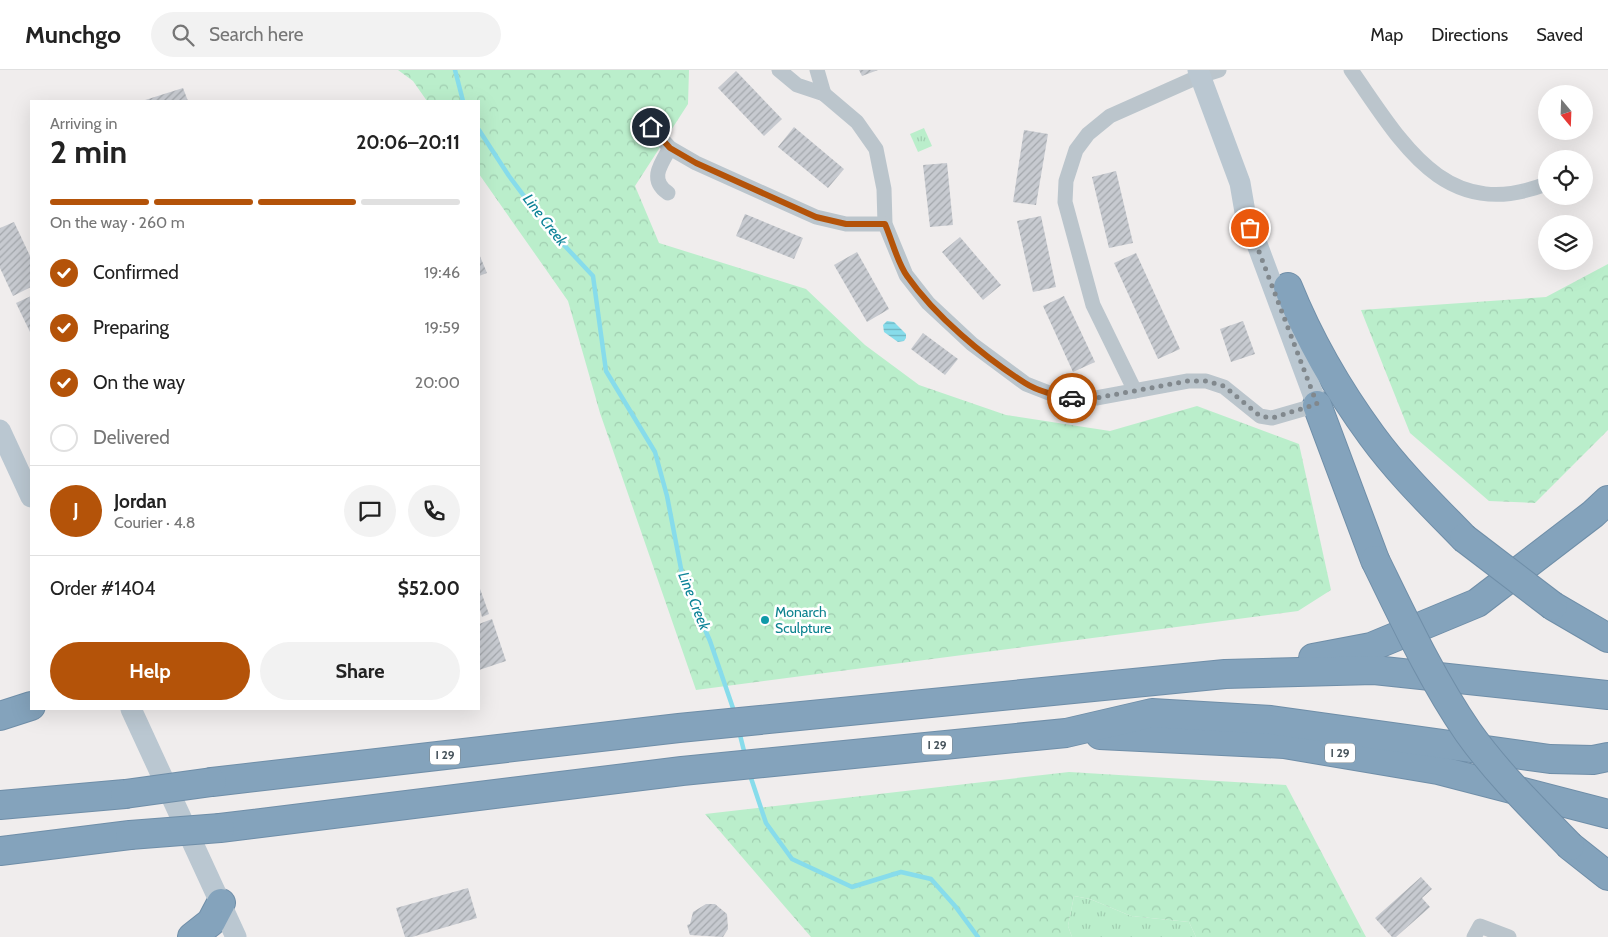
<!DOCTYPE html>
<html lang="en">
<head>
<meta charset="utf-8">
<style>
	body { margin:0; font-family:Cabin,sans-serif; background:#f2f2f2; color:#222; height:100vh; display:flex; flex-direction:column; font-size:19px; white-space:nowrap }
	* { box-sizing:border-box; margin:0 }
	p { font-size:16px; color:#767676 }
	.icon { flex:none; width:28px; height:28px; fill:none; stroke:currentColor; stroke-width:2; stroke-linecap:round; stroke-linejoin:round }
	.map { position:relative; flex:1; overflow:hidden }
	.panel { position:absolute; left:30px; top:30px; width:450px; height:610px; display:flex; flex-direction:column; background:#fff; border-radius:0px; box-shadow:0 5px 20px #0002 }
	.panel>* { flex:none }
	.needle { width:32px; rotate:161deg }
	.controls { position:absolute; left:1538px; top:15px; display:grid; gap:10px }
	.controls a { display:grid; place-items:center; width:55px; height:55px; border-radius:50%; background:#fff; box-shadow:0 5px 20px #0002; font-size:25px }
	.pin { position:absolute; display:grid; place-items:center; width:42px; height:42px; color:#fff; margin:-21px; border:2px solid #fff; border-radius:50%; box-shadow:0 1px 5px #0007 }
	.courier { position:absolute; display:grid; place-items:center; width:50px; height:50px; margin:-25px; border:4px solid #b45309; border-radius:50%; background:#fff; color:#222; box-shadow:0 1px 6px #0007 }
	.summary em { font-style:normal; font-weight:700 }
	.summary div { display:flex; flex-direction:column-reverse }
	.summary { display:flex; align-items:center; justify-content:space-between; height:85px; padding:0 20px }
	h1 { font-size:32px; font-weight:700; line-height:38px }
	.bar { display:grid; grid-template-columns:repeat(4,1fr); gap:8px 5px; align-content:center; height:60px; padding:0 20px }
	.bar i { height:6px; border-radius:4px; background:#e0e0e0 }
	.bar .current { background:#b45309 }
	.bar p { grid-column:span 4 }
	.line { display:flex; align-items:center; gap:12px; padding:0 20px; border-top:1px solid #e0e0e0 }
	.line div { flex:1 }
	.round { display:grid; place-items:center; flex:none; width:52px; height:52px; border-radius:26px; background:#f2f2f2 }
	ol { padding:0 20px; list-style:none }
	li { display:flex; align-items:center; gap:15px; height:55px }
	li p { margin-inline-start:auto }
	li .icon { padding:5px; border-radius:50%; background:#b45309; color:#fff; stroke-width:4 }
	li:last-child { color:#767676 }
	li i { width:28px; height:28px; border:2px solid #e0e0e0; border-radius:50% }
	.button { display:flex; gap:10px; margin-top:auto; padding:10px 20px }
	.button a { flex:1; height:58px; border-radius:30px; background:#b45309; color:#fff; font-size:20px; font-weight:700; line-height:58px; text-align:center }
	.button a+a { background:#f2f2f2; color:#222 }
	header { display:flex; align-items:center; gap:30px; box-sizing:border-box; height:70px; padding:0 25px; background:#fff; border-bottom:1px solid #e0e0e0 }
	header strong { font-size:24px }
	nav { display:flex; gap:28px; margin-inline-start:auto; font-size:18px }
	.search { width:350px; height:45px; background:#f2f2f2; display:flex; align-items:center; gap:12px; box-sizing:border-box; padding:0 18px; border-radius:28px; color:#767676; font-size:19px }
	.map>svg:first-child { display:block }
	.grass { fill:url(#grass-tufts) }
	.forest { fill:url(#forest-crowns) }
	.water { fill:url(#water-rules) }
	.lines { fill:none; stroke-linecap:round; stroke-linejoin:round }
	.stream { stroke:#87dceb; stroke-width:4.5 }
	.building { fill:url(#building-hatch) }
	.highway-casing { stroke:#6f8ea8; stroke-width:30 }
	.street { stroke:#bbc5cc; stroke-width:15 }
	.secondary { stroke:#bac7d1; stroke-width:21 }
	.highway { stroke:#84a3bc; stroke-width:28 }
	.highway-bridge-casing { stroke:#6f8ea8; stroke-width:30; stroke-linecap:butt }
	.highway-bridge { stroke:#84a3bc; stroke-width:28 }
	.done { stroke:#81888d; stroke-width:5; stroke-dasharray:0 9 }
	.route { stroke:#b45309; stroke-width:6 }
	.culture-dot { fill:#0f9aa8; stroke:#fff; stroke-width:2 }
	.labels { text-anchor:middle; stroke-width:5; stroke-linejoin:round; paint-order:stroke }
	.shield { fill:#fff; stroke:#7d868c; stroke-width:1 }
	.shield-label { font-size:12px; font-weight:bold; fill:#45525a }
	.culture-label { font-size:14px; fill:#0d838f; stroke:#fff; text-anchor:start }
	.water-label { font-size:15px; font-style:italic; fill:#0c8297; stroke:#fff }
</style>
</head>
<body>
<header>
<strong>Munchgo</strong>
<div class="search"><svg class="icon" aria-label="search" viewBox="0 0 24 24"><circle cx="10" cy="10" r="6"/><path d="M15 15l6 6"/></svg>Search here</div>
<nav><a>Map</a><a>Directions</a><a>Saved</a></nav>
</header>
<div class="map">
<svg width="1608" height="867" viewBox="0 0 1608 867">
	<defs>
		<pattern id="grass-tufts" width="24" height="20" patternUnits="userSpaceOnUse" patternTransform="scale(1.25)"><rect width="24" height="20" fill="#baeecb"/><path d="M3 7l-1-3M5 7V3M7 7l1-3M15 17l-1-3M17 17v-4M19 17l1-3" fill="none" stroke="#a1ceb1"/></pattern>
		<pattern id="forest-crowns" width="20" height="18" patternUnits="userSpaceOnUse" patternTransform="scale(1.25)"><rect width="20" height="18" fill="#baeecb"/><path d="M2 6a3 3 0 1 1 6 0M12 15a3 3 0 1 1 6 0" fill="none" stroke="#a1ceb1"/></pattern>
		<pattern id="water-rules" width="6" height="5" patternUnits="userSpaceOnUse" patternTransform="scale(1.25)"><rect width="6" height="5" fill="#87dceb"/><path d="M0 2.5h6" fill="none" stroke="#70b5c1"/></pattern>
		<pattern id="building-hatch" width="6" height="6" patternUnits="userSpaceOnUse" patternTransform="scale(1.25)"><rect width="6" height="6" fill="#c7cad0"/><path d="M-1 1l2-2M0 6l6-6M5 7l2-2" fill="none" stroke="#a3a7ac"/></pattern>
	</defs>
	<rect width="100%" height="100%" fill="#f0eded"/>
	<g class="grass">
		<polygon points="924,58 932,76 918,82 910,64"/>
		<polygon points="1074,826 1090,829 1131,846 1189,852 1196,867 1072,867 1068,856"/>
	</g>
	<g class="forest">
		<polygon points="398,0 689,0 688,34 635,116 659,173 806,219 865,275 919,315 1006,345 1110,361 1197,336 1299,374 1331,520 1298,541 696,620 600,343 568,231 479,104 479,31 427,31 413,11"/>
		<polygon points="1608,194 1608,360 1535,433 1489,431 1410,363 1361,240 1546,227"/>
		<polygon points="1069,702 1286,715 1366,867 1196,867 1189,852 1131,846 1090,829 1074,826 1068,856 1072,867 811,867 705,744"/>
	</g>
	<polygon class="water" points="887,251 894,252 906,264 906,268 904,271 898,272 884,262 883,255"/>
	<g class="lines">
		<g class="stream">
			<polyline points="455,0 463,31"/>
			<polyline points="479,60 509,106 548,158 593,206 606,301 655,382 667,426 683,509 710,571 735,644"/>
			<polyline points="739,661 745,685"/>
			<polyline points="749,702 766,753 792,789 852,817 901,802 931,809 955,836 978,867"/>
		</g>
	</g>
	<g class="building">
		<polygon points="859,0 878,0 862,6"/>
		<polygon points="736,1 782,49 764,66 718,18"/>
		<polygon points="183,18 188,31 142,31"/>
		<polygon points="794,57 844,99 828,118 778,77"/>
		<polygon points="1024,60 1048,64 1036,135 1013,132"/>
		<polygon points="947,93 953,155 930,157 923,95"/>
		<polygon points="1116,101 1133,173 1109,178 1092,107"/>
		<polygon points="745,144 803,168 794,189 736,166"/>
		<polygon points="1041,146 1056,217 1033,222 1017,151"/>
		<polygon points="14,152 31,188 31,217 13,226 0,198 0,158"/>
		<polygon points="960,167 1001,215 983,230 942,182"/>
		<polygon points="857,182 889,239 867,252 834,195"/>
		<polygon points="1136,183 1180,279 1158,289 1114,193"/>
		<polygon points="479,184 487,203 479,206"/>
		<polygon points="31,226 31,264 16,233"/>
		<polygon points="1064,226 1095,292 1073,302 1043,236"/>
		<polygon points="1243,251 1255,284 1231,292 1220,259"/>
		<polygon points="923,263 958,289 945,305 911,279"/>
		<polygon points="479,516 489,544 482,547 479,536"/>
		<polygon points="492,549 506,591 479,600 479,554"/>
		<polygon points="1421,807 1432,819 1422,828 1430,837 1396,867 1392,867 1375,848"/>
		<polygon points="468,818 477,848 412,867 405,867 396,838"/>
		<polygon points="706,834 715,834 727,844 728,859 723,867 690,865 687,855 690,854 693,842"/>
	</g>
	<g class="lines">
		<g class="highway-casing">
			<g id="highway">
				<path d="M 1288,217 C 1309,269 1339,321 1372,366 C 1399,403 1432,435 1464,468"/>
				<polyline points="1317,335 1375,490"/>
				<polyline points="1553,536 1608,568"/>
				<polyline points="1313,588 1371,577 1477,533 1593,444 1608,430"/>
				<polyline points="0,646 31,636"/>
				<polyline points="1100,665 1284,674 1438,700 1608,744"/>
				<polyline points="212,712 679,658 1225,604 1374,600 1608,625"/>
				<polyline points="0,735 125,724"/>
				<polyline points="220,758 682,701 1066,663 1152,643 1271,650 1550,689 1593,690 1608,687"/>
				<polyline points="1570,776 1608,806"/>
				<polyline points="0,781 130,765"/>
				<polyline points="192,867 211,852 221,833"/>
			</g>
		</g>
		<g class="street">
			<polyline points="779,0 797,15 824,24 857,52 876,79 884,119 885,154 906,205 928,233 972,274 1026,314 1049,323 1073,328 1096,328 1188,311 1206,311 1224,317 1260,346 1272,348 1317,335"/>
			<polyline points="817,0 824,24"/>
			<path d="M 1351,0 C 1401,71 1444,154 1546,114"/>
			<polyline points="651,57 670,78 696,93 816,147 846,154 885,154"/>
			<path d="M 668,123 C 649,110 660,95 670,78"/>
			<polyline points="1135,321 1093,235 1065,132 1066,111 1076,80 1088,64 1110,46 1200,6 1219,0"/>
			<polyline points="1474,867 1480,856 1509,867"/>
		</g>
		<g class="secondary">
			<polyline points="1198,0 1240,113 1245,142 1317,335"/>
			<polyline points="0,360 31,427"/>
			<polyline points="131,639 236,867"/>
		</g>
		<use href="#highway" class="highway"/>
		<g class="highway-bridge-casing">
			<g id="highway-bridge">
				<polyline points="1464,468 1553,536"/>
				<path d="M 1375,490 C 1404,549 1431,608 1468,662 C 1497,703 1535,740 1570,776"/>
				<polyline points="125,724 212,712"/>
				<polyline points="130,765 220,758"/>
			</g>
		</g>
		<use href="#highway-bridge" class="highway-bridge"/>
	</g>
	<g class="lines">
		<polyline class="done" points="1072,328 1096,328 1188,311 1206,311 1224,316 1260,346 1272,348 1317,334 1250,158"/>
		<path class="route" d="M 651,57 L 670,78 L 696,93 L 816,147 L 846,154 L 885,154 C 892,170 897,192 907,206 C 935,246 984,287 1025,313 C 1039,322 1056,325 1072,328"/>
	</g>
	<circle class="culture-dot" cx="765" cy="550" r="5"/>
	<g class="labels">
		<g class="shield">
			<rect x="922" y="665.5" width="30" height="19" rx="4"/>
			<rect x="1325" y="673.5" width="30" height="19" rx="4"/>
			<rect x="430" y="675.5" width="30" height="19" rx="4"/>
		</g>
		<g class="shield-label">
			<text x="937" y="679">I 29</text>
			<text x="1340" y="687">I 29</text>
			<text x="445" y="689">I 29</text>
		</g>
		<g class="culture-label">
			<text x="775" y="547">Monarch<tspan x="775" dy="16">Sculpture</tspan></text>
		</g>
		<g class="water-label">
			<text transform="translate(545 150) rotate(52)" y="5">Line Creek</text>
			<text transform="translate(694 531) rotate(68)" y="5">Line Creek</text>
		</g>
	</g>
</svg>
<div class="controls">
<a><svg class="needle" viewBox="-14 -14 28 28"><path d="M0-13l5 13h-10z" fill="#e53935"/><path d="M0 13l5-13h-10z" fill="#767676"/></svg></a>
<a><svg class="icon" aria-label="locate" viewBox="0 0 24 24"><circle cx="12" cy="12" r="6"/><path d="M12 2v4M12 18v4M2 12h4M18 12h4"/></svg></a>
<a><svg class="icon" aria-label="layers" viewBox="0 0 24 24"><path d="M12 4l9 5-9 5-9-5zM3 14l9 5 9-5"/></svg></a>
</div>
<div class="pin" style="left:1250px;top:158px;background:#ea580c"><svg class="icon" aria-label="bag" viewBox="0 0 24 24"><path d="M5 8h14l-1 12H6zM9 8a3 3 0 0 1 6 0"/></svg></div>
<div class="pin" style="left:651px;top:57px;background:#1f2937"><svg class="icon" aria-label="home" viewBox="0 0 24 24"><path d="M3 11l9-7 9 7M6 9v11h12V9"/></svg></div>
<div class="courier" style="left:1072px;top:328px"><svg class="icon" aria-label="car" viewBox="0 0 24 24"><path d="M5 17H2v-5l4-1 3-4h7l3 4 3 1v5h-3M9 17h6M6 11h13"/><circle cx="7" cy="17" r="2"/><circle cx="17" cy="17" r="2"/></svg></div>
<section class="panel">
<div class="summary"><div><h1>2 min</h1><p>Arriving in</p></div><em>20:06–20:11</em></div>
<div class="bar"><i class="current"></i><i class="current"></i><i class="current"></i><i></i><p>On the way · 260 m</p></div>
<ol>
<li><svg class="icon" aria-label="check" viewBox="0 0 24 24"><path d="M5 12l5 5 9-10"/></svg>Confirmed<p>19:46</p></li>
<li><svg class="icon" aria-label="check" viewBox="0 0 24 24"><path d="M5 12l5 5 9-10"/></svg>Preparing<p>19:59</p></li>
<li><svg class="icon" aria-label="check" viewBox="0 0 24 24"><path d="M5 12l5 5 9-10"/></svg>On the way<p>20:00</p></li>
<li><i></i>Delivered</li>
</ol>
<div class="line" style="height:90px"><b class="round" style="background:#b45309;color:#fff">J</b><div><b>Jordan</b><p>Courier · 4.8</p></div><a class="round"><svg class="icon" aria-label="chat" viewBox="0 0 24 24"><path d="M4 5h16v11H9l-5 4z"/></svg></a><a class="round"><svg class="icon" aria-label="phone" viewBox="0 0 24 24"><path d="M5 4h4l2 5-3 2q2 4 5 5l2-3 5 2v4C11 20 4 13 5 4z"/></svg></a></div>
<div class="line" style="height:65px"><div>Order #1404</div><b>$52.00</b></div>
<div class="button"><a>Help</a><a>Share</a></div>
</section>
</div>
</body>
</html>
